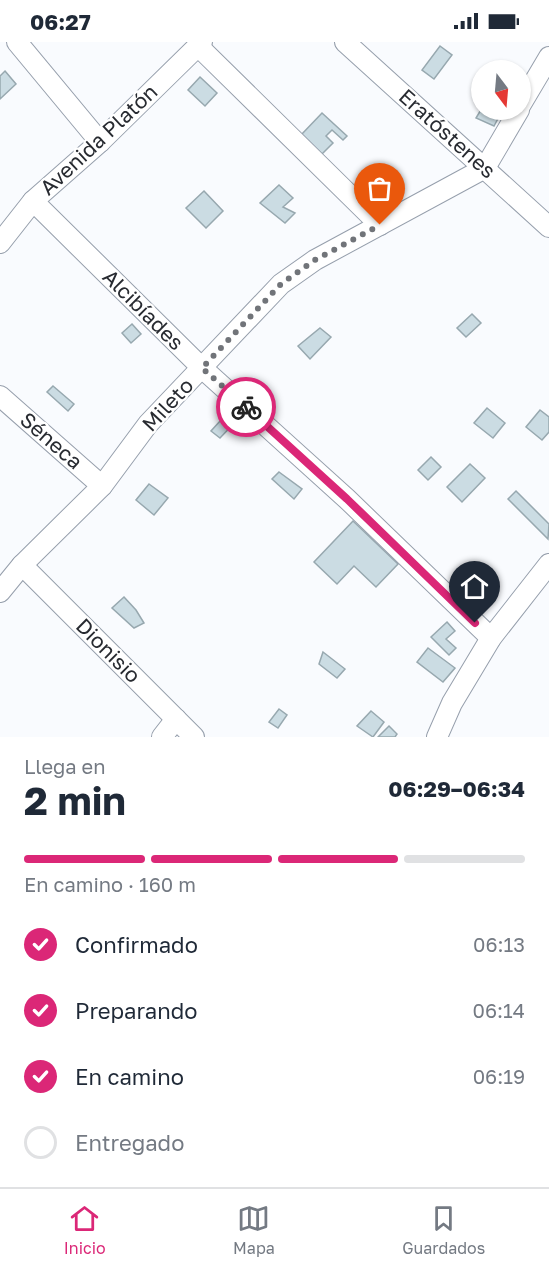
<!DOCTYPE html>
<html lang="es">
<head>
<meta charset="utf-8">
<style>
	body { margin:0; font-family:"Golos Text",sans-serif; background:#f2f2f3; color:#1f2937; height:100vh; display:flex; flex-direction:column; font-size:22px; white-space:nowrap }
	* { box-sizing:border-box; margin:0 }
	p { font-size:20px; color:#747a83 }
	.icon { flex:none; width:33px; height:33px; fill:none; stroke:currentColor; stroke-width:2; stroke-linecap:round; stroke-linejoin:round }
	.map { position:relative; height:695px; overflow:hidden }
	.side { display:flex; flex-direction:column; background:#fff; flex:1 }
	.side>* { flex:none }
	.needle { width:39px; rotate:164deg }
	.tools { position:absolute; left:471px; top:18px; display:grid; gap:12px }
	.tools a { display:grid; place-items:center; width:60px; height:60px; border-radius:50%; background:#fff; box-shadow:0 2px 4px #0004; font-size:30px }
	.pin { position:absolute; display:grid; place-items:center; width:51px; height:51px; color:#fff; margin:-62px -26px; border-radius:50% 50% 50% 0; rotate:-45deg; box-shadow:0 0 6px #0007 }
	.pin .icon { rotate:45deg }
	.courier { position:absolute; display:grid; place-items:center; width:60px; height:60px; margin:-30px; border:4px solid #db2777; border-radius:50%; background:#fff; color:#222; box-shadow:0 2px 8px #0007 }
	.headline em { font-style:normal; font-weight:700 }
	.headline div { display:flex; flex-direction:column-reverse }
	.headline { display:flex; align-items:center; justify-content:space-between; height:102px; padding:0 24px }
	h1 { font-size:39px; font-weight:700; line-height:45px }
	.bar { display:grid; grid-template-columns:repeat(4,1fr); gap:9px 6px; align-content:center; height:72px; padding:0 24px }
	.bar i { height:8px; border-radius:4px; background:#e0e1e3 }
	.bar .active { background:#db2777 }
	.bar p { grid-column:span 4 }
	ol { padding:0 24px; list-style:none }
	li { display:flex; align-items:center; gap:18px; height:66px }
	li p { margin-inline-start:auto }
	li .icon { padding:6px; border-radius:50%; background:#db2777; color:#fff; stroke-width:4 }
	li:last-child { color:#747a83 }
	li i { width:33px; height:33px; border:3px solid #e0e1e3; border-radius:50% }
	.status { display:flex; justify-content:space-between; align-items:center; height:42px; padding:0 30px; background:#fff; direction:ltr }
	.status svg { height:16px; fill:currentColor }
	.dock { display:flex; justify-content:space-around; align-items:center; height:84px; border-top:2px solid #e0e1e3; background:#fff; font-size:16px; color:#747a83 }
	.dock a { display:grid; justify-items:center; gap:3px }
	.dock .active { color:#db2777 }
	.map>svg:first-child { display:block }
	.building { fill:#cbdce3; stroke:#97a8af; stroke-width:1.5 }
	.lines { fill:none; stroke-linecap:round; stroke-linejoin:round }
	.minor-casing { stroke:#969fac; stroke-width:22 }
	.minor { stroke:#fff; stroke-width:20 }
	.done { stroke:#717479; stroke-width:6; stroke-dasharray:0 10.8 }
	.route { stroke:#db2777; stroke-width:8 }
	.labels { text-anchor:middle; stroke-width:4.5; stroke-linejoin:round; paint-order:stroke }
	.street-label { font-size:21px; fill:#282b31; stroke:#fff }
</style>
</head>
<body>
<div class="status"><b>06:27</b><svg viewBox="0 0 49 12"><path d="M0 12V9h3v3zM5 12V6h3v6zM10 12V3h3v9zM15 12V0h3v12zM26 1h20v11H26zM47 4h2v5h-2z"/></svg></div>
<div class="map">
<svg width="549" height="695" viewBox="0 0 549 695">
	<rect width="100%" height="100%" fill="#f9fbfe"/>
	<g class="building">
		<polygon points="440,4 452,13 434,37 422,28"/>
		<polygon points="5,29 16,42 0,57 0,34"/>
		<polygon points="200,35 217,51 205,64 188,48"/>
		<polygon points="482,66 482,68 502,69 494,84 476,76"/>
		<polygon points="322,71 347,94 343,98 332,88 326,94 333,101 321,113 301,93"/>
		<polygon points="279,143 293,156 283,165 295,171 285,181 260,161"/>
		<polygon points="204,149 223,169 206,186 186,166"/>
		<polygon points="472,272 481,281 466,295 457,286"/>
		<polygon points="132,282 141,292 131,301 122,291"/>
		<polygon points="320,286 331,295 310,317 298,304"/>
		<polygon points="53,344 74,362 68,369 47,350"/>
		<polygon points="487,366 505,381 493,396 474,381"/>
		<polygon points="231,367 240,375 220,396 211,389"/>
		<polygon points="540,368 549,375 549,390 542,398 526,385"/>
		<polygon points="431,415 441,425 428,438 418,428"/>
		<polygon points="470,422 485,436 462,460 447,445"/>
		<polygon points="279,430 302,447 294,457 272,437"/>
		<polygon points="149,442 168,456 154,473 136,458"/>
		<polygon points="516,449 549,482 548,497 508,457"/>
		<polygon points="353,479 398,522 376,545 354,524 337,542 314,520"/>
		<polygon points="124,555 136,568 144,581 134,586 112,566"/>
		<polygon points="447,580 455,589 446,597 456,606 449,613 431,595"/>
		<polygon points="428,606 455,626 443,640 417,620"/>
		<polygon points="323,610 345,627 337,636 319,622"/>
		<polygon points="279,667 287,673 278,686 269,680"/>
		<polygon points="371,669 384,680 373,695 357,684"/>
		<polygon points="389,684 397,692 395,695 378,695"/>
	</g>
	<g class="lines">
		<g class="minor-casing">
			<g id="minor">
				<polyline points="17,0 100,100"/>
				<polyline points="345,0 549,185"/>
				<polyline points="198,4 380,183"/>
				<polyline points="520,64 549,15"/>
				<polyline points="33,159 202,326 347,457 491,596"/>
				<polyline points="0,201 33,159 100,100 202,0"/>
				<polyline points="0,354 102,444"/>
				<polyline points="22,523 194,695"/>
				<polyline points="0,550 22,523 102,444 148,382 281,242 315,218 485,126 519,68"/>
				<polyline points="162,695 176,677"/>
				<polyline points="437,695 452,661 491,596 549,522"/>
			</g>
		</g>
		<use href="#minor" class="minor"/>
	</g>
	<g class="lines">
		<polyline class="done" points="246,365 202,326 281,242 315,218 380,183"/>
		<polyline class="route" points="246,365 347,457 475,581"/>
	</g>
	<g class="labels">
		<g class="street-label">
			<text transform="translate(447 92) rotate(42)" y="7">Eratóstenes</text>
			<text transform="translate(99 98) rotate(-43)" y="7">Avenida Platón</text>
			<text transform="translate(143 268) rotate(45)" y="7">Alcibíades</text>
			<text transform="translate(168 363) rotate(-47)" y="7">Mileto</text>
			<text transform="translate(51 399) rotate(41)" y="7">Séneca</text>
			<text transform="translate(108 609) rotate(45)" y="7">Dionisio</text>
		</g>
	</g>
</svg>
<div class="tools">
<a><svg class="needle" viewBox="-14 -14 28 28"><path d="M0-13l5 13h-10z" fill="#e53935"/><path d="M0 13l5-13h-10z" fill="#747a83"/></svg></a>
</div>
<div class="pin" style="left:380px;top:183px;background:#ea580c"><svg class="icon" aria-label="bag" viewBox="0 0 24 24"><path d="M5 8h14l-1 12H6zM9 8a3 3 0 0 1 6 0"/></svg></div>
<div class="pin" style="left:475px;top:581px;background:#1f2937"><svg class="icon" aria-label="home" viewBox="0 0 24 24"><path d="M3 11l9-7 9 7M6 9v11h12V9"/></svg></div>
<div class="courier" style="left:246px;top:365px"><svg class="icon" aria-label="bike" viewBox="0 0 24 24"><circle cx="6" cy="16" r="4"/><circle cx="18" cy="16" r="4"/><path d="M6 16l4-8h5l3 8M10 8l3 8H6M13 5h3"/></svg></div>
</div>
<section class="side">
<div class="headline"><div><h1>2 min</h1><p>Llega en</p></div><em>06:29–06:34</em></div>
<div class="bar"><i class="active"></i><i class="active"></i><i class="active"></i><i></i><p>En camino · 160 m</p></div>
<ol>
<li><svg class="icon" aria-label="check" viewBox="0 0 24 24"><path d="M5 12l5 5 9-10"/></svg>Confirmado<p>06:13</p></li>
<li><svg class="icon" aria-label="check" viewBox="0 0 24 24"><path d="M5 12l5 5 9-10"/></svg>Preparando<p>06:14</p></li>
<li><svg class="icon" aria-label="check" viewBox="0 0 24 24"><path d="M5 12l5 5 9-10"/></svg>En camino<p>06:19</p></li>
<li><i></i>Entregado</li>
</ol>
</section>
<nav class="dock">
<a class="active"><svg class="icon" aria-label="home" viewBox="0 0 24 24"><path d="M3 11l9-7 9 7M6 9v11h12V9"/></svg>Inicio</a>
<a><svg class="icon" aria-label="map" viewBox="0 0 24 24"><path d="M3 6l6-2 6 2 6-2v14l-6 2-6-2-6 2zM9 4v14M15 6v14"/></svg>Mapa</a>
<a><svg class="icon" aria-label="saved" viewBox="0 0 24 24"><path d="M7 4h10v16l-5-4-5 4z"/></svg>Guardados</a>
</nav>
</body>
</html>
